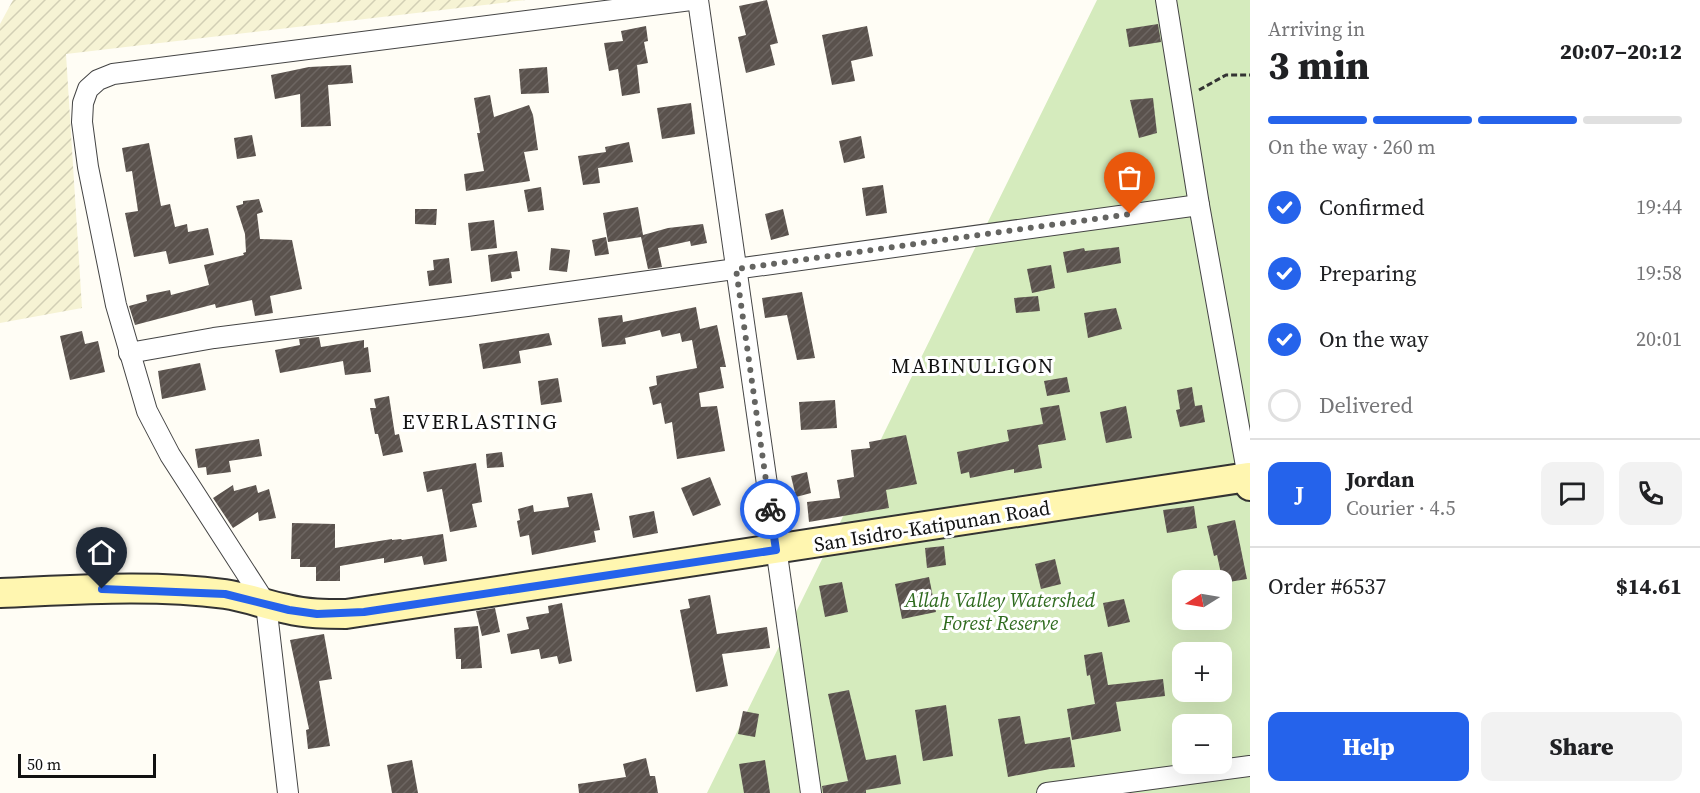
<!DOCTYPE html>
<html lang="en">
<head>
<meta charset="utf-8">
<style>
	body { margin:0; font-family:"Source Serif 4",serif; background:#f2f2f2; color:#202124; height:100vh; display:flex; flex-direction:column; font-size:22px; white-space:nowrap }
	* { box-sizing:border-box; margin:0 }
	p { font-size:20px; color:#757577 }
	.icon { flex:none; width:33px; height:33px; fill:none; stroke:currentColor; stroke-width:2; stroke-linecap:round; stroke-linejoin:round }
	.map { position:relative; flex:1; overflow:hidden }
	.drawer { display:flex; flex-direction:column; background:#fff; width:450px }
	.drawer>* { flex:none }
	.needle { width:39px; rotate:259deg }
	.controls { position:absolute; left:1172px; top:570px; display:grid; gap:12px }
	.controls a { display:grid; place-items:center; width:60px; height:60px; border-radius:12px; background:#fff; box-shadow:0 6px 24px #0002; font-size:30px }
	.scale { position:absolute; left:18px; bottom:15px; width:138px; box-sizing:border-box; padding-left:6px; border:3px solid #111; border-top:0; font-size:16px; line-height:21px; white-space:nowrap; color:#111; -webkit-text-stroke:4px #fff; paint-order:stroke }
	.pin { position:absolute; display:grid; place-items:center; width:51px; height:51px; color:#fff; margin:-62px -26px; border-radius:50% 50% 50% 0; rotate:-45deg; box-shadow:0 0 6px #0007 }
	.pin .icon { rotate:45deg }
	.courier { position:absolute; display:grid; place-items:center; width:60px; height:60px; margin:-30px; border:4px solid #2563eb; border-radius:50%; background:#fff; color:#222; box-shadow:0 2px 8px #0007 }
	.overview em { font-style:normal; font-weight:800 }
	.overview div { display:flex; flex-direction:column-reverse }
	.overview { display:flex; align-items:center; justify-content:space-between; height:102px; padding:0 18px }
	h1 { font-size:39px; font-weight:800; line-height:45px }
	.bar { display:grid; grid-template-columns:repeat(4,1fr); gap:9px 6px; align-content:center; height:72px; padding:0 18px }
	.bar i { height:8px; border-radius:4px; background:#e0e0e0 }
	.bar .selected { background:#2563eb }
	.bar p { grid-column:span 4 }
	.line { display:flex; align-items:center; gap:15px; padding:0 18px; border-top:2px solid #e0e0e0 }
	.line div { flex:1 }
	.round { display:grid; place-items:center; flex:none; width:63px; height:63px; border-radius:12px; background:#f2f2f2 }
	ol { padding:0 18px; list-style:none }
	li { display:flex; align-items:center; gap:18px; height:66px }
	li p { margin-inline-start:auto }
	li .icon { padding:6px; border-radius:50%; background:#2563eb; color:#fff; stroke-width:4 }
	li:last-child { color:#757577 }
	li i { width:33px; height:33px; border:3px solid #e0e0e0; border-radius:50% }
	.button { display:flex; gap:12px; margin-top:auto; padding:12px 18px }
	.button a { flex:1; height:69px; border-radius:12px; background:#2563eb; color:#fff; font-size:24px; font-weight:800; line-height:69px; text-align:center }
	.button a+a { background:#f2f2f2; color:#202124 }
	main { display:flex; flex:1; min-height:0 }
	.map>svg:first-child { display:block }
	.farmland { fill:url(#farmland-furrows) }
	.park { fill:#d5ebbd; fill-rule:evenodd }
	.building { fill:url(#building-hatch) }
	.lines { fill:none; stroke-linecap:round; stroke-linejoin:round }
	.street-casing { stroke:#444; stroke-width:22 }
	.secondary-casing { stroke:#333; stroke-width:32 }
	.path { stroke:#333; stroke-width:3; stroke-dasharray:6 3; stroke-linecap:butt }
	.street { stroke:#fff; stroke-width:20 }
	.secondary { stroke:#fff6b0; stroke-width:28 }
	.done { stroke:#646461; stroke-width:6; stroke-dasharray:0 10.8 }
	.route { stroke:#2563eb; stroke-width:8 }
	.labels { text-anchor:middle; stroke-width:6; stroke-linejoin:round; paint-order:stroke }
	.street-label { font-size:20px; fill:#111; stroke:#fff }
	.park-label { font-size:20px; font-style:italic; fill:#2f6b1f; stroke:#fff }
	.neighbourhood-label { font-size:21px; letter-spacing:1.5px; fill:#111; stroke:#fff }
</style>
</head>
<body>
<main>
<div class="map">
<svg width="1250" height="793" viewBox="0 0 1250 793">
	<defs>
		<pattern id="farmland-furrows" width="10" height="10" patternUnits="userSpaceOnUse" patternTransform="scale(1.5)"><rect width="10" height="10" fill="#f6f3d4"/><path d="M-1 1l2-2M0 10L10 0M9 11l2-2" fill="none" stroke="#d2cfb5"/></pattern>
		<pattern id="building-hatch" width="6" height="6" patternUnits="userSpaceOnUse" patternTransform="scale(1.5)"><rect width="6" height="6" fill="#5a524d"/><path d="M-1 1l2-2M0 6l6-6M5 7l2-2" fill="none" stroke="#6d6662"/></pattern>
	</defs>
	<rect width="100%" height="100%" fill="#fffdf5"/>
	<polygon class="farmland" points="13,0 526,0 66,54 82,308 0,323 0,24"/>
	<path class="park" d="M 1097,0 L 1250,0 L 1250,793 L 707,793 ZM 1182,580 L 1221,580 L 1221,620 L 1182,620 ZM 1182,652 L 1221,652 L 1221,692 L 1182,692 ZM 1182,724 L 1221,724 L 1221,764 L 1182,764 Z"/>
	<g class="building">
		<polygon points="767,0 778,43 770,45 775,65 746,73 738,37 746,35 739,6"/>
		<polygon points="1158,24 1161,42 1129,47 1126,29"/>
		<polygon points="646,26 648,41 644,42 648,63 637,65 640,93 622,96 618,69 609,71 604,43 623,41 621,31"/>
		<polygon points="867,26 873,56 851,61 855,81 832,85 822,35"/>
		<polygon points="351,65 353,83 328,85 331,126 301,127 300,94 275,99 271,75 309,67"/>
		<polygon points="547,67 549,93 521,94 519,69"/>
		<polygon points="490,95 494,117 529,105 533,115 538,150 524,152 530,181 466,191 464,174 484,171 477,133 480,133 474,98"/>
		<polygon points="1153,98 1157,133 1139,138 1130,100"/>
		<polygon points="691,103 695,134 662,139 657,108"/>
		<polygon points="252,135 256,156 237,159 234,138"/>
		<polygon points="861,136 865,158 844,163 839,141"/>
		<polygon points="629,142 633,162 598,168 600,183 583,185 578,156 606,152 605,147"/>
		<polygon points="149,143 161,206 170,204 175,227 187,224 188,232 208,228 214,255 169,264 166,251 134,257 125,213 138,211 132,171 126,172 122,148"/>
		<polygon points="883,185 887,213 866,216 862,188"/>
		<polygon points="541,187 544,210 528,212 524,190"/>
		<polygon points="259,199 263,212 257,214 260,239 292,240 302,289 270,296 273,313 255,316 252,300 216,308 215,304 135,325 129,306 147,301 146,295 170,290 171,295 209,285 204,265 244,255 243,253 246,252 245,234 236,206 243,204 243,201"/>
		<polygon points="638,207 643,235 668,228 703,224 707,243 691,246 690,241 658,248 662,267 648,269 641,237 608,242 603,213"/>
		<polygon points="415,209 437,209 436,225 415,224"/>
		<polygon points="783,209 789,235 771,240 765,214"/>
		<polygon points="494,220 497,248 471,251 468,223"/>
		<polygon points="606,237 609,254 595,256 592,240"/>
		<polygon points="1119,247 1121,263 1067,273 1063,252 1084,248 1085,251"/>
		<polygon points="551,248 570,250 567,272 549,270"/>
		<polygon points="517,251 520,271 511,272 512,278 491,282 488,255"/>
		<polygon points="449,258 452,283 429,286 427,271 434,270 433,260"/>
		<polygon points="1051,265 1055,288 1032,293 1027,269"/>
		<polygon points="802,292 815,358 797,360 787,315 765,318 762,298"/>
		<polygon points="1038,296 1040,311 1016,313 1014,298"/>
		<polygon points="696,307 700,329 717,325 726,367 720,367 724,388 699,393 701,407 717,406 725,451 677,459 672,422 665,424 661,403 653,405 649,387 657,385 656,376 697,368 692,340 682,342 680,333 662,337 660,330 625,338 626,344 602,347 598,318 622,315 623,322"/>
		<polygon points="1116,308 1122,329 1088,338 1084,313"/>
		<polygon points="82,331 85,344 98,341 105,372 70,380 60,336"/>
		<polygon points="549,333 552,345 519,351 521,363 483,369 479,344"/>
		<polygon points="319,337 321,347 364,340 364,348 368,347 371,372 345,375 343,361 280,373 275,350 300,345 299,339"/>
		<polygon points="200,363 206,390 162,399 158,371"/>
		<polygon points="1067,377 1070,392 1047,396 1044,381"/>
		<polygon points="558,378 562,402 541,405 538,381"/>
		<polygon points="1192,387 1195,406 1202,405 1205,422 1180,427 1176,410 1180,409 1177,390"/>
		<polygon points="389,396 395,435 399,434 403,452 383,456 378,434 375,434 370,408 376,408 374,399"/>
		<polygon points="835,400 837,428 801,430 799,402"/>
		<polygon points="1059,405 1066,440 1038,445 1042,468 1014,473 1014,469 970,478 969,472 961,474 957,452 1009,441 1007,430 1043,424 1040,408"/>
		<polygon points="1126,406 1132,438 1106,443 1100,412"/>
		<polygon points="906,435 917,484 886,490 889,508 809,522 807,502 840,498 837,480 854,477 851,450 870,448 869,442"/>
		<polygon points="259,439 262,456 229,461 231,472 207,475 206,467 198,468 195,449"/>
		<polygon points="502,452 504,467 487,468 486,454"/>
		<polygon points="476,463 482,502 472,504 477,527 450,532 442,489 427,492 423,472"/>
		<polygon points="807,472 811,493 796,497 791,476"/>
		<polygon points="710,477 721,505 693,516 681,488"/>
		<polygon points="233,485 234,491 256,485 258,493 269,489 276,518 259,521 258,512 233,528 213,498"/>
		<polygon points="592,493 600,530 594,531 596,542 532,555 529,535 520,537 517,521 520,520 518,509 533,505 534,512 569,507 567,497"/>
		<polygon points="1194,506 1197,528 1167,533 1163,510"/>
		<polygon points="654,511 658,533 633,538 629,516"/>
		<polygon points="1235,520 1247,579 1223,583 1217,555 1214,556 1207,526"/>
		<polygon points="292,523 335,524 335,548 392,539 392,540 401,539 402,540 443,534 447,561 424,565 422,556 384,563 384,558 340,566 340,581 316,581 316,567 300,567 300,559 291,559"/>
		<polygon points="944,546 946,565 927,568 925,548"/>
		<polygon points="1055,559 1061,584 1041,589 1035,564"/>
		<polygon points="929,577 936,612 902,619 895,584"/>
		<polygon points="842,582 848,612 825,617 819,586"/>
		<polygon points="710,595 717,634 767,627 770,648 722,654 728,686 696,692 680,610 690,608 688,599"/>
		<polygon points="1124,599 1130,622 1108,627 1103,603"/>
		<polygon points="562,603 572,661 559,664 557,656 541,659 539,649 511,654 507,634 529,629 526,617 549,613 548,606"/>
		<polygon points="495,608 500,632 482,636 476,611"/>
		<polygon points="478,626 482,668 461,669 461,659 456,659 454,628"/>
		<polygon points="324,634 332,679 319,681 330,746 308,749 306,730 309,729 290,640"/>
		<polygon points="1102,652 1108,685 1163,679 1165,696 1116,702 1121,731 1072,740 1067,709 1095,704 1090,675 1087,676 1084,655"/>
		<polygon points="849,690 866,760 896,755 901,784 866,790 866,793 823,793 822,786 848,781 828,694"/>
		<polygon points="946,705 953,756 923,761 915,710"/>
		<polygon points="743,711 759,714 755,737 738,734"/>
		<polygon points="1020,716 1025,744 1070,737 1075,767 1050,769 1008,777 998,719"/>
		<polygon points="646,758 650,776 655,776 658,793 579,793 578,784 626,777 623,764"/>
		<polygon points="412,760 418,793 392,793 387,765"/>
		<polygon points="765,760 770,793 744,793 739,764"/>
	</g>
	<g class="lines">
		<g class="street-casing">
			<g id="street">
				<polyline points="698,0 811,793"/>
				<polyline points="1166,0 1199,205 1248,477 1250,477"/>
				<polyline points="129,353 214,338 467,306 1199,205"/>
				<polyline points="288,793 266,604 170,455 147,411 116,305 88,167 82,122 83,103 88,89 98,80 113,74 691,0"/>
				<polyline points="1047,793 1250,766"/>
			</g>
		</g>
		<g class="secondary-casing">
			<path id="secondary" d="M 0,593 C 74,590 151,584 225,594 C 246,597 266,605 287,609 C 307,614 326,614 346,614 L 1248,477 L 1250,486"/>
		</g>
		<polyline class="path" points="1199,90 1226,75 1250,75"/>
		<use href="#street" class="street"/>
		<use href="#secondary" class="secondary"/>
	</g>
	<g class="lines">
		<polyline class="done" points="770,509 736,269 1130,214"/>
		<polyline class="route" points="102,589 225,594 289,610 317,614 364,612 776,550 770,509"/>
	</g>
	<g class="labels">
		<g class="street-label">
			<text transform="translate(932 526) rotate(-9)" y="7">San Isidro-Katipunan Road</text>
		</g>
		<g class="park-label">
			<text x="1000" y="607">Allah Valley Watershed<tspan x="1000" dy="23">Forest Reserve</tspan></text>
		</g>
		<g class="neighbourhood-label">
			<text x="973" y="373">MABINULIGON</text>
			<text x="480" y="429">EVERLASTING</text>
		</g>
	</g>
</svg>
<div class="controls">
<a><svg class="needle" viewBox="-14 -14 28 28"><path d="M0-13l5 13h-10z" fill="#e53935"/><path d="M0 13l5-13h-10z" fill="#757577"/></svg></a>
<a>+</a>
<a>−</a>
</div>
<div class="scale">50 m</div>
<div class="pin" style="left:1130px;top:214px;background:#ea580c"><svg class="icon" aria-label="bag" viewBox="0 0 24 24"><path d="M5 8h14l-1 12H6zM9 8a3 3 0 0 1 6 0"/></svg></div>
<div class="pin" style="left:102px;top:589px;background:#1f2937"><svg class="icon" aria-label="home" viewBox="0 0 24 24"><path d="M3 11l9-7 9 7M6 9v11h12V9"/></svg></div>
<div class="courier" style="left:770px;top:509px"><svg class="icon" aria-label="bike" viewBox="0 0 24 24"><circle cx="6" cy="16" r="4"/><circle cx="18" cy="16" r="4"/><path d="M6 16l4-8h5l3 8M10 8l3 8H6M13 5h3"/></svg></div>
</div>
<section class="drawer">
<div class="overview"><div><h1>3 min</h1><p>Arriving in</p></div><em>20:07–20:12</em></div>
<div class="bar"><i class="selected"></i><i class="selected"></i><i class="selected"></i><i></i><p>On the way · 260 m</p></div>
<ol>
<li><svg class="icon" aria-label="check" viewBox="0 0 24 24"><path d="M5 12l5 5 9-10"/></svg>Confirmed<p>19:44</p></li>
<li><svg class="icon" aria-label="check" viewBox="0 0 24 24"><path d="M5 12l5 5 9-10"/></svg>Preparing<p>19:58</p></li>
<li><svg class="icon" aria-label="check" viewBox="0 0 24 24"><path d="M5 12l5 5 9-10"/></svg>On the way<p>20:01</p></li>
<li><i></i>Delivered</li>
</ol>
<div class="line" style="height:108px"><b class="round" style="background:#2563eb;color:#fff">J</b><div><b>Jordan</b><p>Courier · 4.5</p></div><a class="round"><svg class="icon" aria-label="chat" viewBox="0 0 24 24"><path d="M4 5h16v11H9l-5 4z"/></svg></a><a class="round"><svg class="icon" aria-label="phone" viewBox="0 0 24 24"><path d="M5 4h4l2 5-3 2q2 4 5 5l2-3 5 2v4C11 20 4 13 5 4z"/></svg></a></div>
<div class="line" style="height:78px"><div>Order #6537</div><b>$14.61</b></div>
<div class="button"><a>Help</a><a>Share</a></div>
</section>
</main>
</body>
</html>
